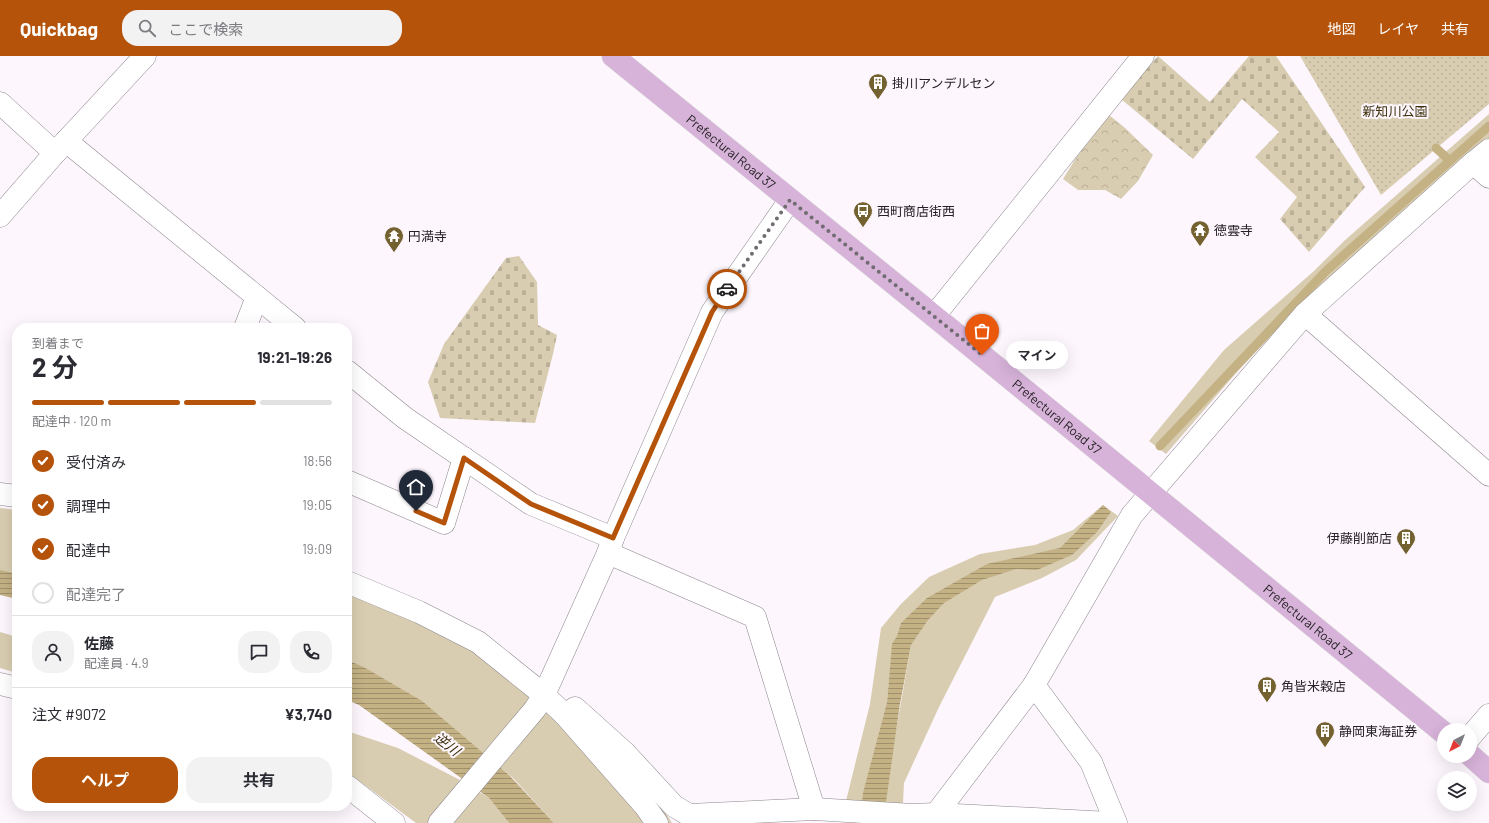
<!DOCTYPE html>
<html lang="ja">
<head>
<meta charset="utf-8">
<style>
	body { margin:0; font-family:Barlow,"Noto Sans JP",sans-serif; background:#f2f2f3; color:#2b2b33; height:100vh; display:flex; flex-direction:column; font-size:15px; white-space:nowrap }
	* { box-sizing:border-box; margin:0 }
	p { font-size:13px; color:#7c7c81 }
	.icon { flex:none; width:22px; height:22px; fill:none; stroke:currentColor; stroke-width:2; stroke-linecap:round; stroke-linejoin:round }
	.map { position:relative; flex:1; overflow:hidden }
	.side { position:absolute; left:12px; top:267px; width:340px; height:488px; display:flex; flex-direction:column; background:#fff; border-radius:16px; box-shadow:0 4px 16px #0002 }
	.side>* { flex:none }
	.needle { width:26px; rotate:222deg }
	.fabs { position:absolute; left:1437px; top:667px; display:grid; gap:8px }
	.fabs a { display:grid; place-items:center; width:40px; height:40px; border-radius:50%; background:#fff; box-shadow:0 4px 16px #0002; font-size:20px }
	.pin { position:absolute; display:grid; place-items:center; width:34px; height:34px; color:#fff; margin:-41px -17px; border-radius:50% 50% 50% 0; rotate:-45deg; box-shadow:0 0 4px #0007 }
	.pin .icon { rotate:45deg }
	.courier { position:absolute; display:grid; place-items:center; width:40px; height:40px; margin:-20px; border:3px solid #b45309; border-radius:50%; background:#fff; color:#222; box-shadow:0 1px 5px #0007 }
	.bubble { position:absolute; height:28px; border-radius:14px; background:#fff; box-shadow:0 4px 16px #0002; font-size:13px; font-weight:700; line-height:28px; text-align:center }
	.overview em { font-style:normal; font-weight:700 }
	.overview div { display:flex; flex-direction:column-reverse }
	.overview { display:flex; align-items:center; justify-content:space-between; height:68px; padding:0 20px }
	h1 { font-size:26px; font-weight:700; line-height:30px }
	.bar { display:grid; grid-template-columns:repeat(4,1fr); gap:6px 4px; align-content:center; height:48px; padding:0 20px }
	.bar i { height:5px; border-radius:3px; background:#e1e1e2 }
	.bar .selected { background:#b45309 }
	.bar p { grid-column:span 4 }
	.line { display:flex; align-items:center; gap:10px; padding:0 20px; border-top:1px solid #e1e1e2 }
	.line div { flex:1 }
	.round { display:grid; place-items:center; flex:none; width:42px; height:42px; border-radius:16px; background:#f2f2f3 }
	ol { padding:0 20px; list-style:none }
	li { display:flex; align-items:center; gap:12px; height:44px }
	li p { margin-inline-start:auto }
	li .icon { padding:4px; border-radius:50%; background:#b45309; color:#fff; stroke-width:4 }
	li:last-child { color:#7c7c81 }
	li i { width:22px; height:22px; border:2px solid #e1e1e2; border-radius:50% }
	.primary-button { display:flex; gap:8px; margin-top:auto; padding:8px 20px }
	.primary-button a { flex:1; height:46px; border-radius:16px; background:#b45309; color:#fff; font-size:16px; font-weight:700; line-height:46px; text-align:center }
	.primary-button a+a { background:#f2f2f3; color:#2b2b33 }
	header { display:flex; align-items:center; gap:24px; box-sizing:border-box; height:56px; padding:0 20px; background:#b45309; color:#fff }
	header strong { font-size:19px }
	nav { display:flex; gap:22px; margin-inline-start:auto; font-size:14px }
	.search { width:280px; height:36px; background:#f2f2f3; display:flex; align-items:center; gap:10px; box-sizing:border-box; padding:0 14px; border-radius:16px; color:#7c7c81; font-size:15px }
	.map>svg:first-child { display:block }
	.green { fill:#d9cdb1 }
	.forest { fill:url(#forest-crowns) }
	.cemetery { fill:url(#cemetery-stones) }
	.park { fill:url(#park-dots) }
	.water { fill:url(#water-rules) }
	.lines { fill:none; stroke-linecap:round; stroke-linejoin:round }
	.stream { stroke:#c4b285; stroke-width:9 }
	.street-casing { stroke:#8d878d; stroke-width:23 }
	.primary-casing { stroke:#d8d7d8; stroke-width:23 }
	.street { stroke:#fff; stroke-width:22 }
	.primary { stroke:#d7b2d9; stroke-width:22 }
	.done { stroke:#716c71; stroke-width:4; stroke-dasharray:0 7.2 }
	.route { stroke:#b45309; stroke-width:5 }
	.labels { text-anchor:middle; stroke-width:4; stroke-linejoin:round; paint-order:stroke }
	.poi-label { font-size:13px; fill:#252225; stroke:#fdf6fd; text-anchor:start }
	.park-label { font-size:13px; fill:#3e300b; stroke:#fdf6fd }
	.street-label { font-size:13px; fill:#252225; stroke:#fdf6fd }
	.water-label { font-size:14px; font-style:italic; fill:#382a04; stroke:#fdf6fd }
</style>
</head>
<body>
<header>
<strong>Quickbag</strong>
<div class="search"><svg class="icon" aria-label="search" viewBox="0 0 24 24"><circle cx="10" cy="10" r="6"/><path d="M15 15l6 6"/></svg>ここで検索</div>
<nav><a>地図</a><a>レイヤ</a><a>共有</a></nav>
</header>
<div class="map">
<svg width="1489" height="767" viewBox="0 0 1489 767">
	<defs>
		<pattern id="forest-crowns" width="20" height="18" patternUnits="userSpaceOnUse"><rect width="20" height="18" fill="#d9cdb1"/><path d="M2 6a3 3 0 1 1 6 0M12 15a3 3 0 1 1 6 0" fill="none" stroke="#bab098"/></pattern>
		<pattern id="cemetery-stones" width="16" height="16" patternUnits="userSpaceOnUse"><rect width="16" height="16" fill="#d9cdb1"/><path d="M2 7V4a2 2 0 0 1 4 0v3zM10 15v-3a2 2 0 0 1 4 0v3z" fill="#bab098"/></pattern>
		<pattern id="park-dots" width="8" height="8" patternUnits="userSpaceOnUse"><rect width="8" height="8" fill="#d9cdb1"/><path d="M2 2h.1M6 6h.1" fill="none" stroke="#bab098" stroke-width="1.8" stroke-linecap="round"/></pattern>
		<pattern id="water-rules" width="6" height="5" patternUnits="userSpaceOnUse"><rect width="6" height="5" fill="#c4b285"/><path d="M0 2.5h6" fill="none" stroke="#9f906d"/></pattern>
	</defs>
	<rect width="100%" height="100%" fill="#fdf6fd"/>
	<g class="green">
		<polygon points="1489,58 1489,86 1302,247 1237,316 1166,398 1149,385 1224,294 1314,215 1344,185"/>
		<polygon points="1103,449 1118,460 1076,504 1042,522 995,541 939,651 904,727 902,767 880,767 911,589 897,580 892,593 887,646 872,704 860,767 858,767 846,745 870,648 881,572 901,548 929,521 980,498 1035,489 1073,474"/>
		<polygon points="0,452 17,454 17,519 0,515"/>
		<polygon points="347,537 457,581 650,732 672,767 554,767 513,722 479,694 362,610 347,604"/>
		<polygon points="0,576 17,581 17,617 0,612"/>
		<polygon points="347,675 398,692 458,723 489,742 509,767 416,767 347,716"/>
	</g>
	<polygon class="forest" points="1109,59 1124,71 1153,99 1138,125 1121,143 1105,134 1078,134 1063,123 1076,102"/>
	<g class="cemetery">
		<polygon points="1158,0 1210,46 1249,0 1276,0 1365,131 1309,196 1280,163 1297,141 1255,101 1279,76 1242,43 1193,103 1121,43"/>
		<polygon points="519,200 537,226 538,269 557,279 553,298 535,367 440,362 428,326 444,288 506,202"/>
	</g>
	<polygon class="park" points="1300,0 1489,0 1489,48 1381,139"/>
	<g class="water">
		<polygon points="1103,449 1111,456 1097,476 1072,499 1037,514 1016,513 982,524 944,547 928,564 911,589 900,648 883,767 860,767 863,737 887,646 892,588 897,580 901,567 927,542 987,508 1060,492"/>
		<polygon points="0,514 17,518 17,543 0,539"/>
		<polygon points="347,604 362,610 422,645 509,719 554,767 509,767 489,742 359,649 347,644"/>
	</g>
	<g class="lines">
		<g class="stream">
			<polyline points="1436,92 1449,104"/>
			<polyline points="1160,390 1326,215 1489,70"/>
		</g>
		<g class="street-casing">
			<g id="street">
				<polyline points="0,47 55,97"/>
				<polyline points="66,85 295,272"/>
				<polyline points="1473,107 1489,121"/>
				<polyline points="0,160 55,97 145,0"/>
				<polyline points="1305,258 1489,419"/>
				<polyline points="934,260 1143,0"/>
				<polyline points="245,272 257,241"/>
				<polyline points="347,315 405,362 531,448 613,482"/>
				<polyline points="347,425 444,467 464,402"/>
				<polyline points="0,438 17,440"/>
				<polyline points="608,497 755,561 814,753"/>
				<polyline points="347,526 419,556 478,586 544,639 565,659 645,750 657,767"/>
				<polyline points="0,628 17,632"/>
				<polyline points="1034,629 1091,706 1116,767"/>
				<polyline points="565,659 575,652 625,697 674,750 689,759 814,753 912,759 936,758 1110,767"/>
				<polyline points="1470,681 1489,659"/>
				<polyline points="347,730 394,767"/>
				<polyline points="936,758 1034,629 1132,459 1305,258 1473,107 1489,94"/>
				<polyline points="439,767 535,653 544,639 608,497 613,482 712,256 790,144"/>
			</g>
		</g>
		<g class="primary-casing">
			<g id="primary">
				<path id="s1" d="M 613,0 L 934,260 L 1444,677"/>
				<polyline points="1470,699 1489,716"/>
			</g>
		</g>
		<use href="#street" class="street"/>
		<use href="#primary" class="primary"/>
	</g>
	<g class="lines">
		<polyline class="done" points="727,233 790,144 982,299"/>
		<polyline class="route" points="416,455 444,467 464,402 531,448 613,482 712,256 727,233"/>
	</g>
	<defs>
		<g id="building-pin" transform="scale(1)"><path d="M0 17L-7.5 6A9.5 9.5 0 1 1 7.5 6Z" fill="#746130" stroke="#fdf6fd"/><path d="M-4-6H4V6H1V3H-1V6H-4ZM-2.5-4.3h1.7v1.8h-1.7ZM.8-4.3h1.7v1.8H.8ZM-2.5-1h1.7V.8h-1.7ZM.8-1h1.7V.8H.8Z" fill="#fff"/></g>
		<g id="bus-pin" transform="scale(1)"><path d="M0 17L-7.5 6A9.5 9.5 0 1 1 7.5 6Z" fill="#746130" stroke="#fdf6fd"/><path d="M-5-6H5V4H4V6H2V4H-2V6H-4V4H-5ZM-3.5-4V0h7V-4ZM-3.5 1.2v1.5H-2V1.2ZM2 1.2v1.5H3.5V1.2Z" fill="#fff"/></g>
		<g id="temple-pin" transform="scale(1)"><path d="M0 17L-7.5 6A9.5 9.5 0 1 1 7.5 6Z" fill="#746130" stroke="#fdf6fd"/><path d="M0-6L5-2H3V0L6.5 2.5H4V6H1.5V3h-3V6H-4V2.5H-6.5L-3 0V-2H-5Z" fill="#fff"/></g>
	</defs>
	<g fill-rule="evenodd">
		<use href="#building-pin" x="878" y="27"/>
		<use href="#bus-pin" x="863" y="155"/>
		<use href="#temple-pin" x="1200" y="174"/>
		<use href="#temple-pin" x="394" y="180"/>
		<use href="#building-pin" x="1406" y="482"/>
		<use href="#building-pin" x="1267" y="630"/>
		<use href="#building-pin" x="1325" y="675"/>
	</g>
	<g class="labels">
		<g class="poi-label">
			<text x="892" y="32">掛川アンデルセン</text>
			<text x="877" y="160">西町商店街西</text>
			<text x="1214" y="179">徳雲寺</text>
			<text x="408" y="185">円満寺</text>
			<text x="1392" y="487" text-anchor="end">伊藤削節店</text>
			<text x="1281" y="635">角皆米穀店</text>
			<text x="1339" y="680">静岡東海証券</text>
		</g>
		<g class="park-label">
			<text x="1395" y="60">新知川公園</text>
		</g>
		<g class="street-label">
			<text dy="5" stroke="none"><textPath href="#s1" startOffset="152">Prefectural Road 37</textPath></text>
			<text dy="5" stroke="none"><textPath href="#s1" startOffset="572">Prefectural Road 37</textPath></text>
			<text dy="5" stroke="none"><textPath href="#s1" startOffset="896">Prefectural Road 37</textPath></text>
		</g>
		<g class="water-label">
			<text transform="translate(447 688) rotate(38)" y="5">逆川</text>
		</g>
	</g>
</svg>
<div class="fabs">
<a><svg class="needle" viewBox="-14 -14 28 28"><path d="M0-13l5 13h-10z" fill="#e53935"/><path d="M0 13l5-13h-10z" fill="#7c7c81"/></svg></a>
<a><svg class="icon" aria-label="layers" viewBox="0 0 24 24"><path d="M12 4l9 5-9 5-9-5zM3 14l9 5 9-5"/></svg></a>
</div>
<div class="pin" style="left:982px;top:299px;background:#ea580c"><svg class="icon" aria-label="bag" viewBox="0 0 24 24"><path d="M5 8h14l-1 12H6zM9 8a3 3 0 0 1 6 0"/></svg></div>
<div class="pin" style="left:416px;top:455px;background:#1f2937"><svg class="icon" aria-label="home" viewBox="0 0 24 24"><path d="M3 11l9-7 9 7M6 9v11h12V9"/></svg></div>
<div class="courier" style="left:727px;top:233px"><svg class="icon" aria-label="car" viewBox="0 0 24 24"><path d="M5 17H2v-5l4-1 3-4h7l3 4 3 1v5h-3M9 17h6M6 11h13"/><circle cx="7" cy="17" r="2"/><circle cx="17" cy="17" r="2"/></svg></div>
<div class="bubble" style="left:1006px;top:285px;width:62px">マイン</div>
<section class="side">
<div class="overview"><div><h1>2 分</h1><p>到着まで</p></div><em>19:21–19:26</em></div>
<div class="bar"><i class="selected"></i><i class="selected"></i><i class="selected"></i><i></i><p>配達中 · 120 m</p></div>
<ol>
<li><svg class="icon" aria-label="check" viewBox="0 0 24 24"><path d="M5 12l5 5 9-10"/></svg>受付済み<p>18:56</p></li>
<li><svg class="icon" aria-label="check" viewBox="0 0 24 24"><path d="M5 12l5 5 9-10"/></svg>調理中<p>19:05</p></li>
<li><svg class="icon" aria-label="check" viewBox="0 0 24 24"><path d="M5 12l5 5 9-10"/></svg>配達中<p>19:09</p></li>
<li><i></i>配達完了</li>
</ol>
<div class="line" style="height:72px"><a class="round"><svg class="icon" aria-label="person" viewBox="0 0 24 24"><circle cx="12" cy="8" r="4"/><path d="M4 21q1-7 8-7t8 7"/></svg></a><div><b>佐藤</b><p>配達員 · 4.9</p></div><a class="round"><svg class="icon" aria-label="chat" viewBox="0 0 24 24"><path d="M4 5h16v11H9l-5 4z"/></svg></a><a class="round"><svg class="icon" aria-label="phone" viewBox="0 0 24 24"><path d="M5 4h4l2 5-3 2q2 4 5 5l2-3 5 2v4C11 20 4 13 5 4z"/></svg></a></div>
<div class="line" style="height:52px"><div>注文 #9072</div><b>¥3,740</b></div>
<div class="primary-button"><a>ヘルプ</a><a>共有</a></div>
</section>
</div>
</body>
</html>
